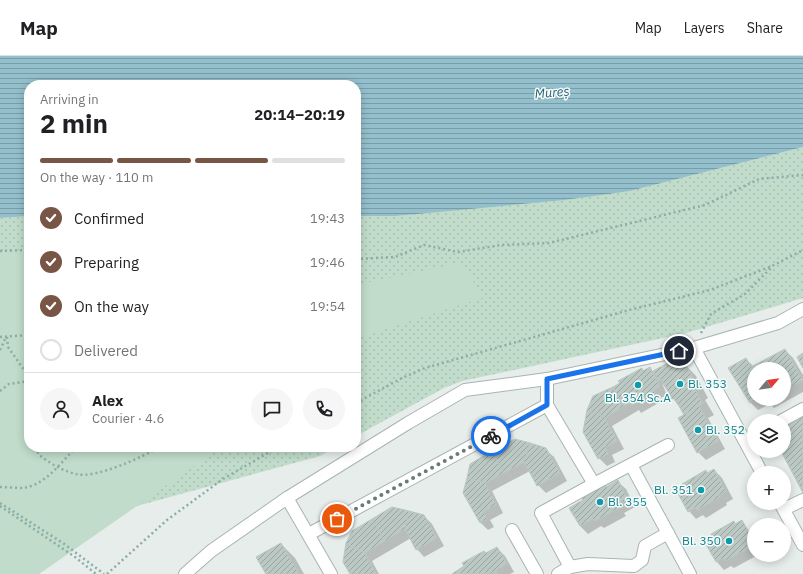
<!DOCTYPE html>
<html lang="en">
<head>
<meta charset="utf-8">
<style>
	body { margin:0; font-family:"IBM Plex Sans",sans-serif; background:#f6f6f6; color:#202124; height:100vh; display:flex; flex-direction:column; font-size:15px; white-space:nowrap }
	* { box-sizing:border-box; margin:0 }
	p { font-size:13px; color:#757577 }
	.icon { flex:none; width:22px; height:22px; fill:none; stroke:currentColor; stroke-width:2; stroke-linecap:round; stroke-linejoin:round }
	.map { position:relative; flex:1; overflow:hidden }
	.sheet { position:absolute; left:24px; top:24px; width:337px; height:372px; display:flex; flex-direction:column; background:#fff; border-radius:16px; box-shadow:0 2px 10px #0003 }
	.sheet>* { flex:none }
	.needle { width:26px; rotate:61deg }
	.buttons { position:absolute; left:747px; top:306px; display:grid; gap:8px }
	.buttons a { display:grid; place-items:center; width:44px; height:44px; border-radius:50%; background:#fff; box-shadow:0 2px 10px #0003; font-size:20px }
	.pin { position:absolute; display:grid; place-items:center; width:34px; height:34px; color:#fff; margin:-17px; border:2px solid #fff; border-radius:50%; box-shadow:0 1px 4px #0007 }
	.courier { position:absolute; display:grid; place-items:center; width:40px; height:40px; margin:-20px; border:3px solid #1a73e8; border-radius:50%; background:#fff; color:#222; box-shadow:0 1px 5px #0007 }
	.overview em { font-style:normal; font-weight:800 }
	.overview div { display:flex; flex-direction:column-reverse }
	.overview { display:flex; align-items:center; justify-content:space-between; height:68px; padding:0 16px }
	h1 { font-size:26px; font-weight:800; line-height:30px }
	.bar { display:grid; grid-template-columns:repeat(4,1fr); gap:6px 4px; align-content:center; height:48px; padding:0 16px }
	.bar i { height:5px; border-radius:3px; background:#e0e0e0 }
	.bar .active { background:#795545 }
	.bar p { grid-column:span 4 }
	.line { display:flex; align-items:center; gap:10px; padding:0 16px; border-top:1px solid #e0e0e0 }
	.line div { flex:1 }
	.round { display:grid; place-items:center; flex:none; width:42px; height:42px; border-radius:21px; background:#f6f6f6 }
	ol { padding:0 16px; list-style:none }
	li { display:flex; align-items:center; gap:12px; height:44px }
	li p { margin-inline-start:auto }
	li .icon { padding:4px; border-radius:50%; background:#795545; color:#fff; stroke-width:4 }
	li:last-child { color:#757577 }
	li i { width:22px; height:22px; border:2px solid #e0e0e0; border-radius:50% }
	header { display:flex; align-items:center; gap:24px; box-sizing:border-box; height:56px; padding:0 20px; background:#fff; border-bottom:1px solid #e0e0e0 }
	header strong { font-size:19px }
	nav { display:flex; gap:22px; margin-inline-start:auto; font-size:14px }
	.map>svg:first-child { display:block }
	.grass { fill:url(#grass-dots) }
	.park { fill:#c1dccb }
	.water { fill:url(#water-rules) }
	.shadow { fill:#0003; fill-rule:evenodd }
	.building { fill:url(#building-hatch); stroke:#b9c7c2 }
	.lines { fill:none; stroke-linecap:round; stroke-linejoin:round }
	.minor-casing { stroke:#a9b5b2; stroke-width:14 }
	.path { stroke:#8aaea6; stroke-width:2.5; stroke-dasharray:2 3; stroke-linecap:butt }
	.minor { stroke:#fff; stroke-width:12 }
	.done { stroke:#697b78; stroke-width:4; stroke-dasharray:0 7.2 }
	.route { stroke:#1a73e8; stroke-width:5 }
	.culture-dot { fill:#0f9aa8; stroke:#f6faf9; stroke-width:1.5 }
	.labels { text-anchor:middle; stroke-width:3; stroke-linejoin:round; paint-order:stroke }
	.culture-label { font-size:12px; fill:#0d838f; stroke:#f6faf9; text-anchor:start }
	.water-label { font-size:13px; font-style:italic; fill:#266175; stroke:#f6faf9 }
</style>
</head>
<body>
<header>
<strong>Map</strong>
<nav><a>Map</a><a>Layers</a><a>Share</a></nav>
</header>
<div class="map">
<svg width="803" height="518" viewBox="0 0 803 518">
	<defs>
		<pattern id="grass-dots" width="8" height="8" patternUnits="userSpaceOnUse"><rect width="8" height="8" fill="#c1dccb"/><path d="M2 2h.1M6 6h.1" fill="none" stroke="#a6beaf" stroke-width="1.8" stroke-linecap="round"/></pattern>
		<pattern id="water-rules" width="6" height="5" patternUnits="userSpaceOnUse"><rect width="6" height="5" fill="#94bfcc"/><path d="M0 2.5h6" fill="none" stroke="#799da7"/></pattern>
		<pattern id="building-hatch" width="6" height="6" patternUnits="userSpaceOnUse"><rect width="6" height="6" fill="#bbc8c4"/><path d="M-1 1l2-2M0 6l6-6M5 7l2-2" fill="none" stroke="#98a4a0"/></pattern>
	</defs>
	<rect width="100%" height="100%" fill="#e6edeb"/>
	<g class="grass">
		<polygon points="803,91 803,242 686,277 462,325 444,332 356,380 356,160 396,160 630,135"/>
		<polygon points="29,160 29,391 336,391 320,400 5,486 0,491 0,162"/>
	</g>
	<g class="park">
		<polygon points="15,194 29,195 29,391 222,391 39,518 0,518 0,196"/>
		<polygon points="460,207 485,241 356,283 356,229"/>
	</g>
	<polygon class="water" points="0,0 803,0 803,91 630,135 564,144 396,160 356,160 356,29 29,29 29,160 0,162"/>
	<g class="shadow">
		<path d="M 785,294 L 793,302 L 803,319 L 803,336 L 774,352 L 770,348 L 758,354 L 751,347 L 746,303 L 754,311 ZM 754,313 L 784,313 L 784,343 L 754,343 Z"/>
		<polygon points="679,302 696,320 708,342 705,344 714,359 708,362 725,393 706,404 698,396 685,359 662,327 667,339 661,342 662,345 641,357 639,354 612,370 624,393 612,399 615,406 607,410 599,402 584,376 621,328 641,313 644,315 649,312 653,316"/>
		<polygon points="545,393 554,401 567,425 546,437 538,429 530,415 492,435 503,457 490,464 494,471 488,474 480,466 464,436"/>
		<polygon points="714,414 722,422 733,443 726,447 727,449 706,462 703,459 696,463 689,455 706,416 708,418"/>
		<polygon points="618,426 626,433 635,451 624,457 626,460 604,472 601,470 588,478 580,470"/>
		<polygon points="424,460 432,468 444,490 424,501 417,493 411,482 372,505 379,518 351,518 344,506"/>
		<polygon points="742,466 754,481 754,499 756,500 734,512 731,510 724,514 717,506 705,486"/>
		<polygon points="281,488 295,502 304,518 267,518"/>
		<polygon points="497,492 505,500 514,516 510,518 453,518"/>
	</g>
	<g class="building">
		<polygon points="785,293 803,324 784,335 784,313 754,313 754,343 758,343 750,347 728,312 746,302 751,311"/>
		<polygon points="803,297 803,312 797,301"/>
		<polygon points="679,301 683,309 685,308 698,331 695,333 703,348 684,359 675,342 672,343 661,323 658,325 653,315"/>
		<polygon points="650,311 660,331 654,334 655,337 632,349 631,347 624,350 613,331 620,327 618,325 642,312 643,315"/>
		<polygon points="613,331 624,350 605,362 587,354 593,340"/>
		<polygon points="699,350 718,385 697,397 678,362"/>
		<polygon points="587,354 605,362 617,385 605,391 608,398 598,403 583,376"/>
		<polygon points="803,361 803,437 781,395 784,395 784,370"/>
		<polygon points="515,383 530,387 524,406 504,417 492,395"/>
		<polygon points="530,387 546,392 560,417 537,430 524,406"/>
		<polygon points="492,395 504,417 485,427 467,422 470,408"/>
		<polygon points="714,413 726,435 719,439 720,441 697,454 695,451 688,456 676,434 683,430 682,428 706,414 707,417"/>
		<polygon points="467,422 485,427 496,449 483,456 487,463 480,467 463,437"/>
		<polygon points="618,424 628,443 617,449 619,452 595,465 593,463 580,470 569,452 583,444 582,441 605,428 606,431"/>
		<polygon points="392,451 409,455 405,473 385,485 372,463"/>
		<polygon points="409,455 424,459 437,482 416,494 405,473"/>
		<polygon points="372,463 385,485 365,497 346,487 352,475"/>
		<polygon points="742,464 754,486 747,489 749,492 725,505 724,502 716,506 704,485 712,481 711,478 734,465 735,468"/>
		<polygon points="281,487 299,518 266,518 256,501"/>
		<polygon points="346,487 365,497 376,518 350,518 343,506"/>
		<polygon points="497,491 507,508 496,514 497,517 452,518 464,510 462,507 484,495 486,497"/>
	</g>
	<g class="lines">
		<g class="minor-casing">
			<g id="minor">
				<polyline points="694,292 762,417"/>
				<polyline points="547,349 594,428 668,389"/>
				<polyline points="781,365 803,353"/>
				<polyline points="631,409 690,518"/>
				<polyline points="287,442 331,518"/>
				<polyline points="780,447 803,489"/>
				<polyline points="784,453 803,444"/>
				<polyline points="512,474 537,518"/>
				<polyline points="309,478 547,349 547,323"/>
				<polyline points="570,511 588,508 634,510 642,504 645,490 668,477"/>
				<polyline points="185,518 211,495 287,442 408,367 465,334 547,323 694,292 778,267 803,253"/>
				<polyline points="558,518 570,511 541,457 594,428"/>
			</g>
		</g>
		<g class="path">
			<polyline points="0,195 29,194"/>
			<polyline points="356,203 395,201 424,189 458,196 501,189 549,187 705,149 759,123 803,119"/>
			<polyline points="701,277 711,258 745,238 772,211"/>
			<polyline points="0,281 29,279"/>
			<polyline points="7,281 8,291 29,321"/>
			<polyline points="0,294 6,281"/>
			<polyline points="0,335 9,328 29,325"/>
			<polyline points="356,347 402,322 425,312 629,254 710,234 772,210 803,194"/>
			<path d="M 37,391 L 38,398 C 48,406 62,415 76,418 C 96,423 142,401 160,391"/>
			<path d="M 0,431 C 7,431 15,432 22,432 C 46,430 61,405 77,391"/>
			<polyline points="0,447 63,487 104,518"/>
			<polyline points="0,450 75,501 96,518"/>
			<polyline points="107,518 167,464 223,423 278,391"/>
		</g>
		<use href="#minor" class="minor"/>
	</g>
	<g class="lines">
		<polyline class="done" points="337,463 491,380"/>
		<polyline class="route" points="491,380 547,349 547,323 679,295"/>
	</g>
	<g class="culture-dot">
		<circle cx="680" cy="328" r="4"/>
		<circle cx="638" cy="329" r="4"/>
		<circle cx="698" cy="374" r="4"/>
		<circle cx="701" cy="434" r="4"/>
		<circle cx="600" cy="446" r="4"/>
		<circle cx="729" cy="485" r="4"/>
	</g>
	<g class="labels">
		<g class="culture-label">
			<text x="688" y="332">Bl. 353</text>
			<text x="638" y="346" text-anchor="middle">Bl. 354 Sc.A</text>
			<text x="706" y="378">Bl. 352</text>
			<text x="693" y="438" text-anchor="end">Bl. 351</text>
			<text x="608" y="450">Bl. 355</text>
			<text x="721" y="489" text-anchor="end">Bl. 350</text>
		</g>
		<g class="water-label">
			<text transform="translate(552 36) rotate(-5)" y="5">Mureș</text>
		</g>
	</g>
</svg>
<div class="buttons">
<a><svg class="needle" viewBox="-14 -14 28 28"><path d="M0-13l5 13h-10z" fill="#e53935"/><path d="M0 13l5-13h-10z" fill="#757577"/></svg></a>
<a><svg class="icon" aria-label="layers" viewBox="0 0 24 24"><path d="M12 4l9 5-9 5-9-5zM3 14l9 5 9-5"/></svg></a>
<a>+</a>
<a>−</a>
</div>
<div class="pin" style="left:337px;top:463px;background:#ea580c"><svg class="icon" aria-label="bag" viewBox="0 0 24 24"><path d="M5 8h14l-1 12H6zM9 8a3 3 0 0 1 6 0"/></svg></div>
<div class="pin" style="left:679px;top:295px;background:#1f2937"><svg class="icon" aria-label="home" viewBox="0 0 24 24"><path d="M3 11l9-7 9 7M6 9v11h12V9"/></svg></div>
<div class="courier" style="left:491px;top:380px"><svg class="icon" aria-label="bike" viewBox="0 0 24 24"><circle cx="6" cy="16" r="4"/><circle cx="18" cy="16" r="4"/><path d="M6 16l4-8h5l3 8M10 8l3 8H6M13 5h3"/></svg></div>
<section class="sheet">
<div class="overview"><div><h1>2 min</h1><p>Arriving in</p></div><em>20:14–20:19</em></div>
<div class="bar"><i class="active"></i><i class="active"></i><i class="active"></i><i></i><p>On the way · 110 m</p></div>
<ol>
<li><svg class="icon" aria-label="check" viewBox="0 0 24 24"><path d="M5 12l5 5 9-10"/></svg>Confirmed<p>19:43</p></li>
<li><svg class="icon" aria-label="check" viewBox="0 0 24 24"><path d="M5 12l5 5 9-10"/></svg>Preparing<p>19:46</p></li>
<li><svg class="icon" aria-label="check" viewBox="0 0 24 24"><path d="M5 12l5 5 9-10"/></svg>On the way<p>19:54</p></li>
<li><i></i>Delivered</li>
</ol>
<div class="line" style="height:72px"><a class="round"><svg class="icon" aria-label="person" viewBox="0 0 24 24"><circle cx="12" cy="8" r="4"/><path d="M4 21q1-7 8-7t8 7"/></svg></a><div><b>Alex</b><p>Courier · 4.6</p></div><a class="round"><svg class="icon" aria-label="chat" viewBox="0 0 24 24"><path d="M4 5h16v11H9l-5 4z"/></svg></a><a class="round"><svg class="icon" aria-label="phone" viewBox="0 0 24 24"><path d="M5 4h4l2 5-3 2q2 4 5 5l2-3 5 2v4C11 20 4 13 5 4z"/></svg></a></div>
</section>
</div>
</body>
</html>
